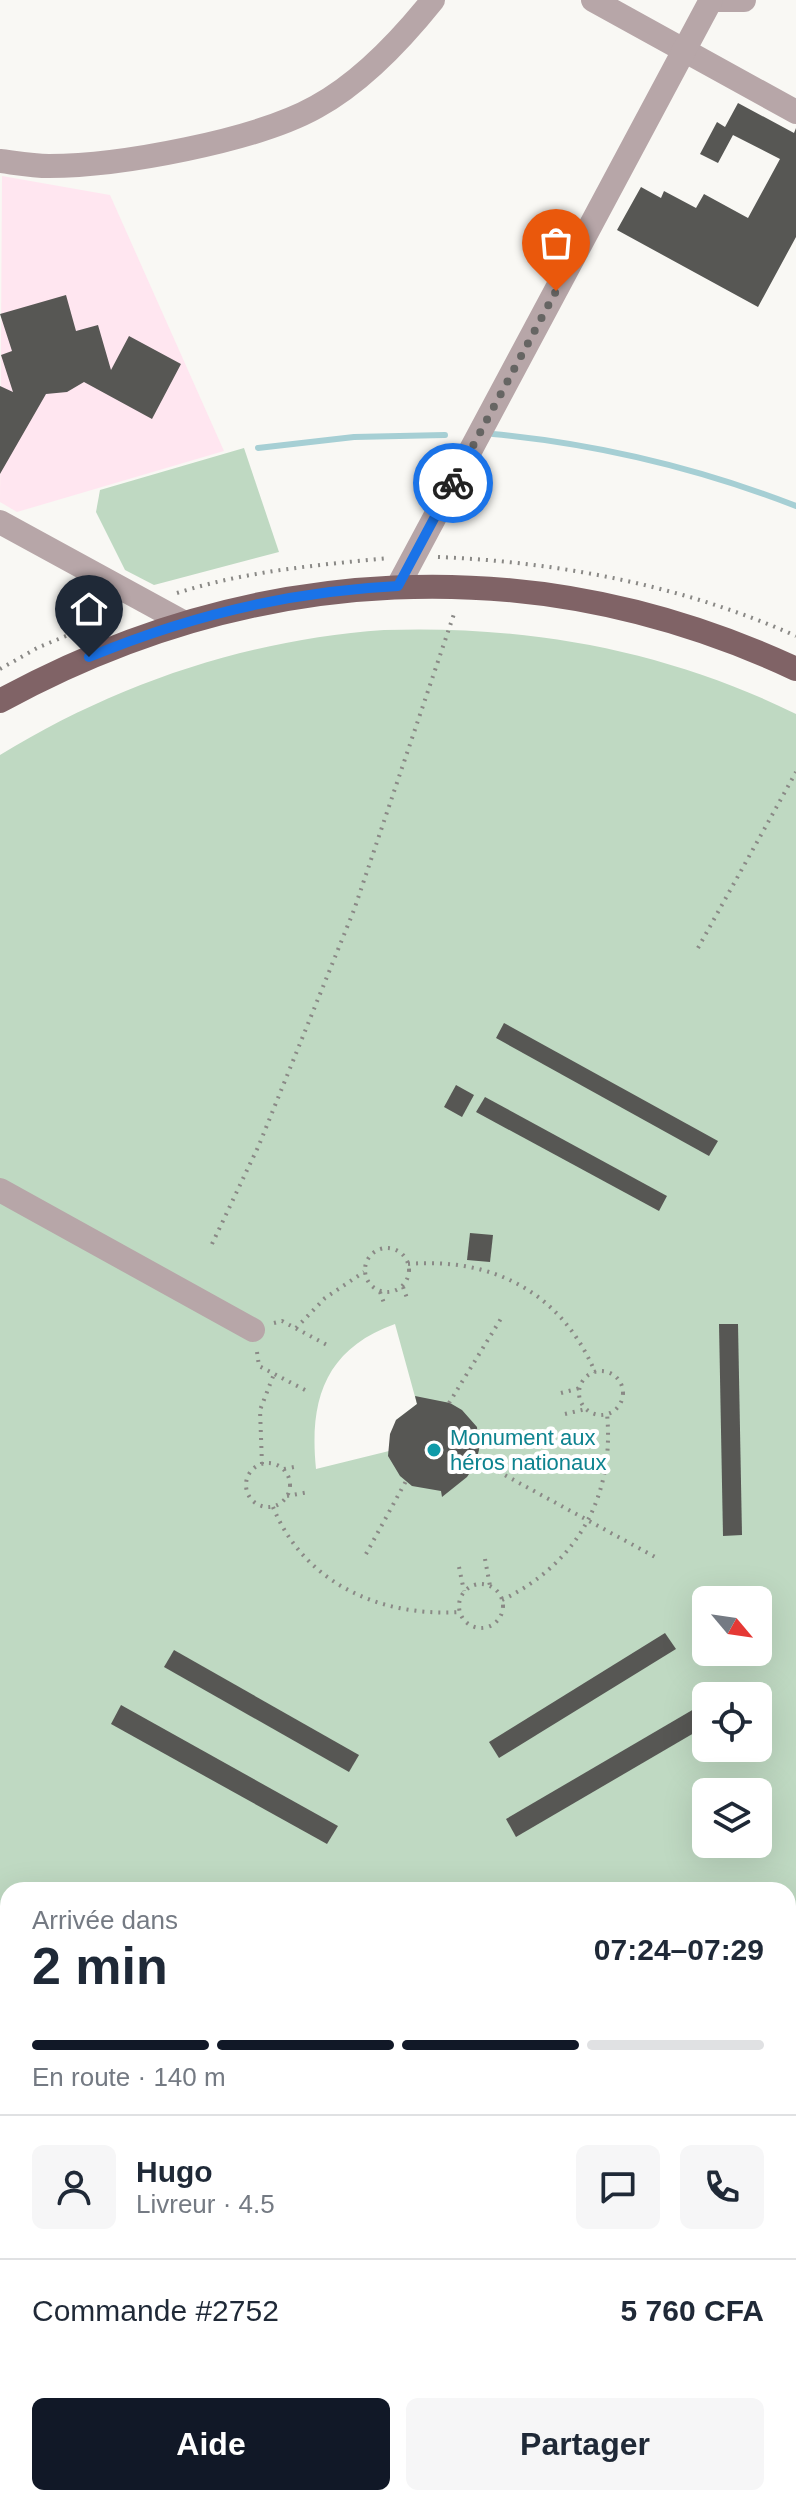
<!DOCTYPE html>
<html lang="fr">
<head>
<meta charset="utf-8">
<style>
	body { margin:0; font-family:Arial,sans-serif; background:#f6f6f7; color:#1f2937; height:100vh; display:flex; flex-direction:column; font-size:30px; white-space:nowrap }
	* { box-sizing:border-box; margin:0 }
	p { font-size:26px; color:#747a83 }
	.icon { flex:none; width:44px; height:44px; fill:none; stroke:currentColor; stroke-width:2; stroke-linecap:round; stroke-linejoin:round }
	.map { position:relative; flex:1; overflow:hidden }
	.details { position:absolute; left:0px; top:1882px; width:796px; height:624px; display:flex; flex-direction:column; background:#fff; border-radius:24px 24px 0 0; box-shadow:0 8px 32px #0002 }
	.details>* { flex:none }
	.needle { width:52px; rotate:119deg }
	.fabs { position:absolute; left:692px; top:1586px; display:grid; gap:16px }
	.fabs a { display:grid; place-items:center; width:80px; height:80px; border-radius:12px; background:#fff; box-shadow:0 8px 32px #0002; font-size:40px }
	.pin { position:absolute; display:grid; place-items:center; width:68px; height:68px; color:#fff; margin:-82px -34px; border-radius:50% 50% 50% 0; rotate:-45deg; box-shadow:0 0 8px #0007 }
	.pin .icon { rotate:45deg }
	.courier { position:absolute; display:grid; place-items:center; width:80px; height:80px; margin:-40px; border:6px solid #1a73e8; border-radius:50%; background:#fff; color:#222; box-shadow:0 2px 10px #0007 }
	.head em { font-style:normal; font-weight:600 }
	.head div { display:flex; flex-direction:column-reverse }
	.head { display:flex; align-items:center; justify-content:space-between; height:136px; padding:0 32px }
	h1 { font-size:52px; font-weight:600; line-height:60px }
	.bar { display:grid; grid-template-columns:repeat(4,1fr); gap:12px 8px; align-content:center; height:96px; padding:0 32px }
	.bar i { height:10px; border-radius:6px; background:#e0e1e3 }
	.bar .selected { background:#111827 }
	.bar p { grid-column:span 4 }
	.line { display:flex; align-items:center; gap:20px; padding:0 32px; border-top:2px solid #e0e1e3 }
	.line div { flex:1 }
	.round { display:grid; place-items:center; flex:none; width:84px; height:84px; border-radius:12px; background:#f6f6f7 }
	.cta { display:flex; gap:16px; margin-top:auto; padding:16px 32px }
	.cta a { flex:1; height:92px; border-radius:12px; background:#111827; color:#fff; font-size:32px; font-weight:600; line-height:92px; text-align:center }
	.cta a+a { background:#f6f6f7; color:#1f2937 }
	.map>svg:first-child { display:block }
	.commercial { fill:#ffe6f0 }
	.green { fill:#bfd9c2; fill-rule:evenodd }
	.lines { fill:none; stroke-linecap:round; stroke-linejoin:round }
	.stream { stroke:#a6cfd4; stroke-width:6 }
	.building { fill:#575754 }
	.path { stroke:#8a8986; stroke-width:4; stroke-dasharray:2 6; stroke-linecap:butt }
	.minor { stroke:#b7a6a8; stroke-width:24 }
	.major { stroke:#806366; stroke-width:24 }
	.done { stroke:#666563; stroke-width:8; stroke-dasharray:0 14.4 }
	.route { stroke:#1a73e8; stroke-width:10 }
	.culture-dot { fill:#0f9aa8; stroke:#fff; stroke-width:3 }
	.labels { text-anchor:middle; stroke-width:8; stroke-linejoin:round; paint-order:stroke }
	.culture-label { font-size:22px; fill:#0d838f; stroke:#fff; text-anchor:start }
</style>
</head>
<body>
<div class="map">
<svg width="796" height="2506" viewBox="0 0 796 2506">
	<rect width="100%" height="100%" fill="#f9f8f4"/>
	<polygon class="commercial" points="2,176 110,195 224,451 17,512 0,502"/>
	<g class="green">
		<polygon points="244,448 279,552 154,585 125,570 96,512 100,490"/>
		<path d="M 384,630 C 528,625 666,650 796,714 L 796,2169 L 788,2173 L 788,1890 L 8,1890 L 8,2143 L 0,2138 L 0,755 C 118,683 246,640 384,630 ZM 395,1324 L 417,1404 L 396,1420 L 389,1451 L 316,1469 C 309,1400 325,1349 395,1324 ZM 706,1600 L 758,1600 L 758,1652 L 706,1652 ZM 706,1696 L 758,1696 L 758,1748 L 706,1748 ZM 706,1792 L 758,1792 L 758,1844 L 706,1844 Z"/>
		<polygon points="0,2204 8,2208 8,2277 0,2291"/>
	</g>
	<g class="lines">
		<g class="stream">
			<path d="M 493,434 C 598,444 698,468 796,506"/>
			<polyline points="258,448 354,437 445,435"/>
		</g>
	</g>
	<g class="building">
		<polygon points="738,103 794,133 796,128 796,237 758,307 617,230 641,187 661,198 664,191 696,208 704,194 748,218 780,159 733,135 718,163 700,154 717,122 725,127"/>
		<polygon points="66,295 76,331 98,325 111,370 129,336 181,364 152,419 84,382 67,392 46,394 0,474 0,386 13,392 1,355 12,351 0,314"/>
		<polygon points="504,1023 718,1141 709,1156 496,1038"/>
		<polygon points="456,1085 474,1095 462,1117 444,1107"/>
		<polygon points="485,1097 667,1196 659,1211 476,1112"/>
		<polygon points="470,1233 493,1235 490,1262 467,1260"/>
		<polygon points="719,1324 738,1324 742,1535 723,1536"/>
		<polygon points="415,1396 450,1403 462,1410 477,1427 479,1450 475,1465 467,1477 442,1497 441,1491 412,1486 400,1476 388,1456 390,1434 396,1420 417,1404"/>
		<polygon points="665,1633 676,1649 499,1758 489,1742"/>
		<polygon points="174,1650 359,1755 349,1772 164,1667"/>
		<polygon points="706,1702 706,1726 516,1837 506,1819"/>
		<polygon points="121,1705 338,1826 327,1844 111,1724"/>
	</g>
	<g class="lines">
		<g class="path">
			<path d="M 438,557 C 560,562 684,586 796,636"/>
			<path d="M 177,593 C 246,571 317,565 389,558"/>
			<polyline points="0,669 39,647 120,614"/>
			<polyline points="698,948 796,772"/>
			<polyline points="212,1244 259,1145 354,910 455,611"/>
			<circle cx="387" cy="1270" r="22"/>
			<path d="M 408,1264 C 492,1257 561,1292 595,1372"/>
			<polyline points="403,1287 408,1301"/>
			<polyline points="380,1292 385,1306"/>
			<polyline points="274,1323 282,1321 329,1346"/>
			<polyline points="296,1328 325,1298 364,1272"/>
			<polyline points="257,1352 259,1366 305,1390"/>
			<circle cx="601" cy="1393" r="22"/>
			<polyline points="561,1393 580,1388"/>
			<polyline points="449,1403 502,1317"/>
			<polyline points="565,1414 586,1409"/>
			<polyline points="477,1460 657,1558"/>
			<circle cx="268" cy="1485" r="22"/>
			<polyline points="262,1464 260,1410 274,1374"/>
			<polyline points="284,1469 299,1466"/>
			<polyline points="287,1496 309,1492"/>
			<path d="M 273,1507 C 304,1583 380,1617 459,1612"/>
			<polyline points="366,1554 406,1481"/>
			<polyline points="485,1559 490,1586"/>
			<polyline points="459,1567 464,1591"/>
			<circle cx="481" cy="1606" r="22"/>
			<path d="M 502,1600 C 577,1564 615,1496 607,1414"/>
		</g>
		<g class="minor">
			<polyline points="593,0 796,112"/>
			<polyline points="718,0 744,0"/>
			<path d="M 0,161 C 16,163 33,166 49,166 C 119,166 255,141 316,107 C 362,82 401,40 433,0"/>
			<polyline points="0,522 183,622"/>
			<polyline points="398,586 711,0"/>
			<polyline points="0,1190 253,1330"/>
			<polyline points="0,2322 8,2307"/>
			<polyline points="788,2356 796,2362"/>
			<polyline points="354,2506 359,2498"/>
		</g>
		<g class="major">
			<path d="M 0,701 C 252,563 534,547 796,669"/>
			<polyline points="0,2187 8,2192"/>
			<polyline points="788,2215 796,2211"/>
		</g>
	</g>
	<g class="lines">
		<polyline class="done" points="453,483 556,291"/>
		<path class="route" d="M 89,657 C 188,616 290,591 398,586 L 453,483"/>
	</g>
	<circle class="culture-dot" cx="434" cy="1450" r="8"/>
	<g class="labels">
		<g class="culture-label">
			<text x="450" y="1445">Monument aux<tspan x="450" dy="25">héros nationaux</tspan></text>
		</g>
	</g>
</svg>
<div class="fabs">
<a><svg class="needle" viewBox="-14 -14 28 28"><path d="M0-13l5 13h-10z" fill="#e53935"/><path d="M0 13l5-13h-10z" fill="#747a83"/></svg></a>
<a><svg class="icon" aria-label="locate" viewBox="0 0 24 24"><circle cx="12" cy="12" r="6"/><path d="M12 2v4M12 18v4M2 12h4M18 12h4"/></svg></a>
<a><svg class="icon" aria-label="layers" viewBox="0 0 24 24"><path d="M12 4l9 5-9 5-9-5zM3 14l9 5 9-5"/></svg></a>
</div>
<div class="pin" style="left:556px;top:291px;background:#ea580c"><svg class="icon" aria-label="bag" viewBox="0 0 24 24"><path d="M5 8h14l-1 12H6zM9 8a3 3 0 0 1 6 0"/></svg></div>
<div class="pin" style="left:89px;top:657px;background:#1f2937"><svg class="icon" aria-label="home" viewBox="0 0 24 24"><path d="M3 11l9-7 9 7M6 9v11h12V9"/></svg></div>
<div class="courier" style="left:453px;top:483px"><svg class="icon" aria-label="bike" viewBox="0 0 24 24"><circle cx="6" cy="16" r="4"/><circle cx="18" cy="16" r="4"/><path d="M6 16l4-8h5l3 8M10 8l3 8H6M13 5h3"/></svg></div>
<section class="details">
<div class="head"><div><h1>2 min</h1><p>Arrivée dans</p></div><em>07:24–07:29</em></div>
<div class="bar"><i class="selected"></i><i class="selected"></i><i class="selected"></i><i></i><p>En route · 140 m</p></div>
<div class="line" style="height:144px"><a class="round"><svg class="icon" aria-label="person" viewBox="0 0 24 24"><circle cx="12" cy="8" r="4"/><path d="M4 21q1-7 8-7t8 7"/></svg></a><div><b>Hugo</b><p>Livreur · 4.5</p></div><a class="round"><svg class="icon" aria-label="chat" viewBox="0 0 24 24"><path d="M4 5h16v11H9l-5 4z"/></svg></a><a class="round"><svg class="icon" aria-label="phone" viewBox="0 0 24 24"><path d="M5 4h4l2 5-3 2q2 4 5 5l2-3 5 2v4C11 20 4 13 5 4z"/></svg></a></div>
<div class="line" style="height:104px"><div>Commande #2752</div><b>5 760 CFA</b></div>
<div class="cta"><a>Aide</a><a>Partager</a></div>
</section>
</div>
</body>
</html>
